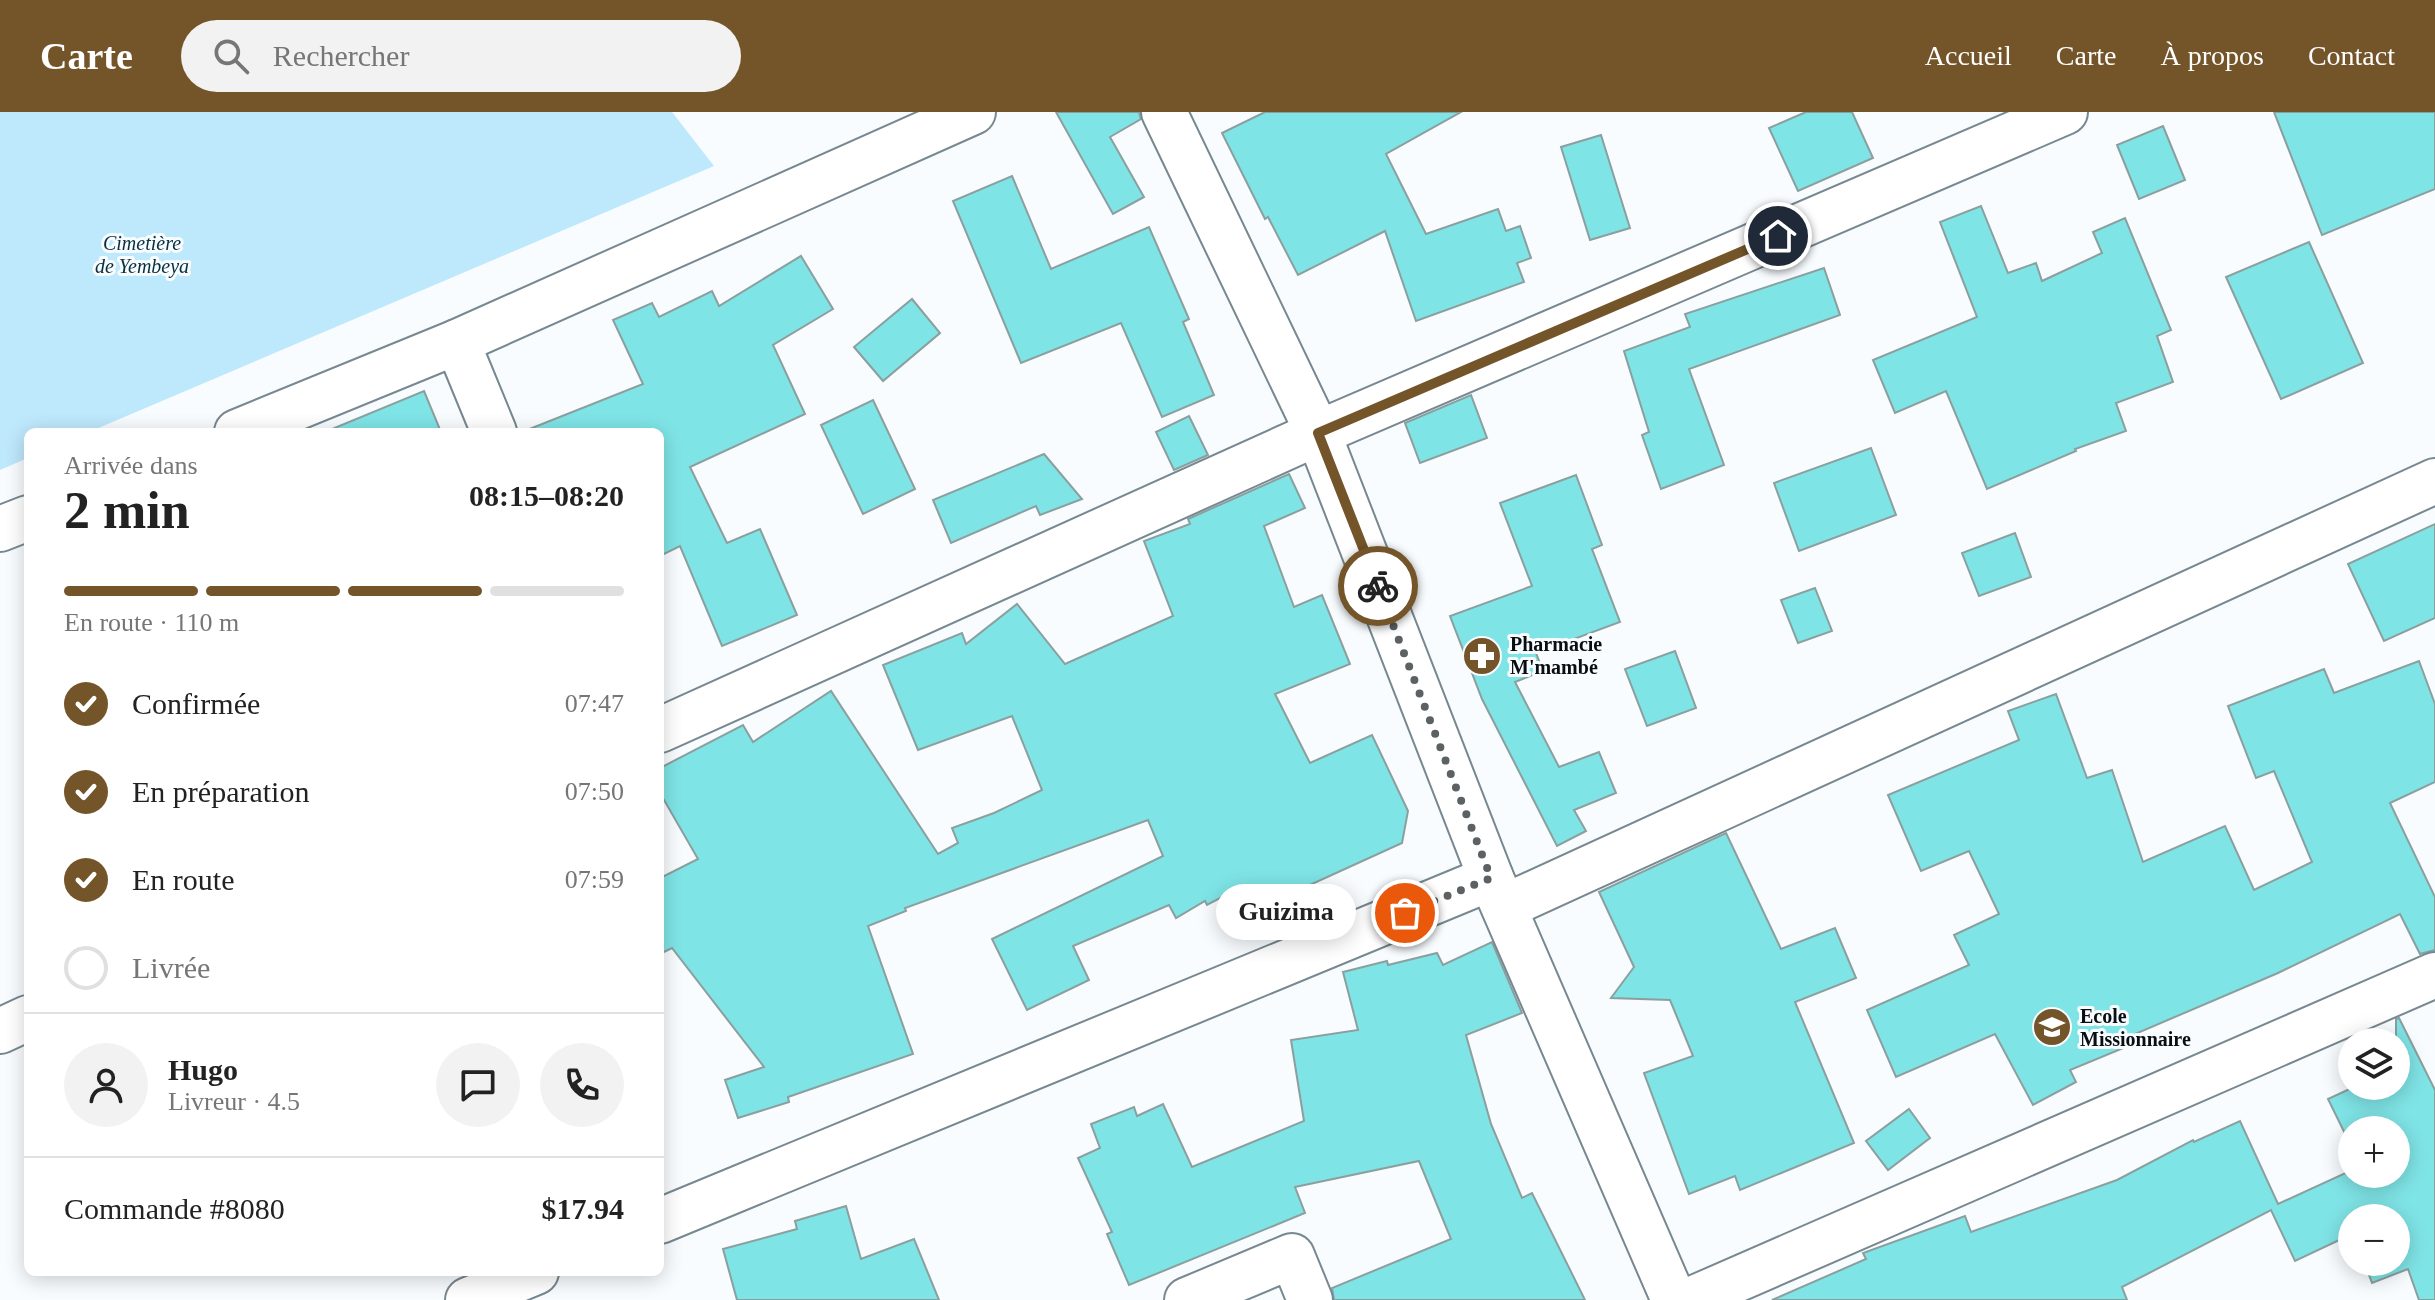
<!DOCTYPE html>
<html lang="fr">
<head>
<meta charset="utf-8">
<style>
	body { margin:0; font-family:Georgia,serif; background:#f2f2f2; color:#222; height:100vh; display:flex; flex-direction:column; font-size:30px; white-space:nowrap }
	* { box-sizing:border-box; margin:0 }
	p { font-size:26px; color:#767676 }
	.icon { flex:none; width:44px; height:44px; fill:none; stroke:currentColor; stroke-width:2; stroke-linecap:round; stroke-linejoin:round }
	.map { position:relative; flex:1; overflow:hidden }
	.details { position:absolute; left:24px; top:316px; width:640px; height:848px; display:flex; flex-direction:column; background:#fff; border-radius:12px; box-shadow:0 4px 20px #0003 }
	.details>* { flex:none }
	.buttons { position:absolute; left:2338px; top:916px; display:grid; gap:16px }
	.buttons a { display:grid; place-items:center; width:72px; height:72px; border-radius:50%; background:#fff; box-shadow:0 4px 20px #0003; font-size:40px }
	.pin { position:absolute; display:grid; place-items:center; width:68px; height:68px; color:#fff; margin:-34px; border:4px solid #fff; border-radius:50%; box-shadow:0 2px 8px #0007 }
	.courier { position:absolute; display:grid; place-items:center; width:80px; height:80px; margin:-40px; border:6px solid #74552a; border-radius:50%; background:#fff; color:#222; box-shadow:0 2px 10px #0007 }
	.bubble { position:absolute; height:56px; border-radius:28px; background:#fff; box-shadow:0 4px 20px #0003; font-size:26px; font-weight:700; line-height:56px; text-align:center }
	.head em { font-style:normal; font-weight:700 }
	.head div { display:flex; flex-direction:column-reverse }
	.head { display:flex; align-items:center; justify-content:space-between; height:136px; padding:0 40px }
	h1 { font-size:52px; font-weight:700; line-height:60px }
	.bar { display:grid; grid-template-columns:repeat(4,1fr); gap:12px 8px; align-content:center; height:96px; padding:0 40px }
	.bar i { height:10px; border-radius:6px; background:#e0e0e0 }
	.bar .on { background:#74552a }
	.bar p { grid-column:span 4 }
	.line { display:flex; align-items:center; gap:20px; padding:0 40px; border-top:2px solid #e0e0e0 }
	.line div { flex:1 }
	.round { display:grid; place-items:center; flex:none; width:84px; height:84px; border-radius:42px; background:#f2f2f2 }
	ol { padding:0 40px; list-style:none }
	li { display:flex; align-items:center; gap:24px; height:88px }
	li p { margin-inline-start:auto }
	li .icon { padding:8px; border-radius:50%; background:#74552a; color:#fff; stroke-width:4 }
	li:last-child { color:#767676 }
	li i { width:44px; height:44px; border:4px solid #e0e0e0; border-radius:50% }
	header { display:flex; align-items:center; gap:48px; box-sizing:border-box; height:112px; padding:0 40px; background:#74552a; color:#fff }
	header strong { font-size:38px }
	nav { display:flex; gap:44px; margin-inline-start:auto; font-size:28px }
	.search { width:560px; height:72px; background:#f2f2f2; display:flex; align-items:center; gap:20px; box-sizing:border-box; padding:0 28px; border-radius:44px; color:#767676; font-size:30px }
	.map>svg:first-child { display:block }
	.green { fill:#bee8fc }
	.building { fill:#7fe4e6; stroke:#8b9f9f; stroke-width:2 }
	.lines { fill:none; stroke-linecap:round; stroke-linejoin:round }
	.minor-casing { stroke:#778890; stroke-width:48 }
	.minor { stroke:#fff; stroke-width:44 }
	.done { stroke:#5c6164; stroke-width:8; stroke-dasharray:0 14.4 }
	.route { stroke:#74552a; stroke-width:10 }
	.labels { text-anchor:middle; stroke-width:6; stroke-linejoin:round; paint-order:stroke }
	.park-label { font-size:20px; font-style:italic; fill:#082f3e; stroke:#f8fcfe }
	.poi-label { font-size:20px; font-weight:bold; fill:#080e11; stroke:#f8fcfe; text-anchor:start }
</style>
</head>
<body>
<header>
<strong>Carte</strong>
<div class="search"><svg class="icon" aria-label="search" viewBox="0 0 24 24"><circle cx="10" cy="10" r="6"/><path d="M15 15l6 6"/></svg>Rechercher</div>
<nav><a>Accueil</a><a>Carte</a><a>À propos</a><a>Contact</a></nav>
</header>
<div class="map">
<svg width="2435" height="1188" viewBox="0 0 2435 1188">
	<rect width="100%" height="100%" fill="#f8fcfe"/>
	<polygon class="green" points="0,0 672,0 714,54 89,320 28,320 28,346 0,358"/>
	<g class="building">
		<polygon points="1056,0 1139,0 1141,7 1110,25 1144,85 1113,102"/>
		<polygon points="1265,0 1461,0 1386,42 1426,122 1498,97 1506,119 1520,114 1531,146 1517,151 1524,170 1416,209 1385,119 1298,163 1268,105 1265,107 1222,21"/>
		<polygon points="1806,0 1852,0 1873,46 1798,79 1769,16"/>
		<polygon points="2274,0 2435,0 2435,77 2322,123"/>
		<polygon points="2163,14 2185,68 2139,87 2117,33"/>
		<polygon points="1601,23 1630,116 1590,128 1561,35"/>
		<polygon points="1012,64 1051,157 1149,115 1189,207 1183,210 1214,283 1162,305 1121,211 1021,251 953,89"/>
		<polygon points="1981,94 2008,161 2036,151 2042,169 2102,141 2093,120 2125,106 2171,218 2157,224 2173,270 2116,291 2126,319 2075,337 2076,339 1987,377 1946,279 1895,301 1873,248 1977,205 1940,110"/>
		<polygon points="2309,130 2363,251 2281,287 2226,165"/>
		<polygon points="801,144 833,197 773,233 805,302 690,355 727,431 760,417 797,503 722,534 680,434 660,444 660,320 527,318 643,272 613,208 652,191 659,205 712,179 719,194"/>
		<polygon points="1824,156 1840,203 1689,257 1724,353 1661,377 1642,323 1649,320 1624,239 1690,215 1685,202"/>
		<polygon points="912,187 940,221 883,269 854,235"/>
		<polygon points="424,279 441,320 328,320 327,319"/>
		<polygon points="1471,283 1487,326 1420,351 1405,311"/>
		<polygon points="873,288 915,377 863,402 821,313"/>
		<polygon points="1189,304 1208,343 1174,358 1156,320"/>
		<polygon points="1871,336 1896,403 1799,439 1774,371"/>
		<polygon points="1044,342 1082,387 1040,403 1036,394 951,431 933,388"/>
		<polygon points="1289,362 1305,396 1264,414 1294,495 1322,483 1350,552 1275,582 1310,651 1372,623 1408,699 1402,731 1255,798 1243,774 1207,793 1205,789 1176,806 1169,793 1073,834 1089,868 1027,898 992,827 1163,744 1148,708 905,796 906,799 868,814 913,942 788,985 789,990 738,1006 725,968 764,955 672,836 660,842 660,766 698,747 660,681 660,656 743,613 753,630 831,579 938,742 958,731 952,716 994,701 1042,678 1012,604 918,638 883,553 962,521 966,532 1017,492 1065,552 1173,504 1144,429 1190,412 1188,407"/>
		<polygon points="1576,363 1602,433 1592,437 1620,510 1536,541 1543,559 1515,570 1559,655 1599,640 1616,681 1574,698 1586,719 1557,734 1482,587 1450,504 1532,474 1500,391"/>
		<polygon points="2435,412 2435,506 2384,529 2348,452"/>
		<polygon points="2015,421 2031,465 1979,484 1962,441"/>
		<polygon points="1815,476 1832,519 1798,531 1781,488"/>
		<polygon points="1675,539 1696,596 1647,614 1625,557"/>
		<polygon points="2419,549 2435,592 2435,670 2390,691 2435,785 2435,838 2420,842 2400,802 2278,861 2135,922 2138,930 2070,958 2076,970 2033,993 1995,922 1896,965 1867,898 1969,853 1954,823 1999,802 1969,739 1921,759 1888,683 2019,628 2008,599 2056,582 2087,666 2112,658 2143,750 2225,714 2254,778 2312,750 2274,659 2256,666 2228,594 2324,557 2334,581"/>
		<polygon points="1726,721 1781,837 1835,816 1856,866 1795,890 1854,1031 1740,1078 1735,1064 1689,1082 1644,961 1693,944 1670,888 1611,886 1634,855 1599,780"/>
		<polygon points="1492,830 1522,901 1466,923 1491,1012 1522,1086 1532,1081 1585,1188 1334,1188 1332,1176 1451,1127 1419,1049 1295,1075 1305,1101 1129,1173 1107,1122 1112,1120 1078,1046 1100,1036 1091,1012 1134,995 1137,1004 1163,992 1192,1055 1304,1009 1291,928 1358,918 1343,860 1387,849 1388,853 1437,841 1443,853"/>
		<polygon points="2399,906 2435,978 2435,1188 2419,1188 2408,1157 2372,1171 2364,1150 2396,1150 2396,1106 2352,1106 2352,1122 2295,1149 2271,1098 2122,1175 2127,1188 1772,1188 1866,1147 1863,1141 1965,1104 1971,1120 2117,1068 2193,1028 2194,1030 2240,1009 2278,1092 2352,1058 2352,1062 2396,1062 2396,1018 2352,1018 2352,1036 2328,987 2356,974 2396,974 2396,907"/>
		<polygon points="1909,997 1930,1026 1888,1058 1866,1029"/>
		<polygon points="846,1094 861,1147 914,1127 939,1188 737,1188 723,1137 797,1117 795,1109"/>
	</g>
	<g class="lines">
		<g class="minor-casing">
			<g id="minor">
				<polyline points="1164,0 1318,321 1491,766 1674,1188"/>
				<polyline points="457,230 494,320"/>
				<polyline points="237,320 457,230 973,0"/>
				<polyline points="0,417 28,406"/>
				<polyline points="660,618 1318,321 2065,0"/>
				<polyline points="1504,795 2435,369"/>
				<polyline points="0,919 28,906"/>
				<polyline points="660,1109 1491,766"/>
				<polyline points="468,1188 536,1160"/>
				<polyline points="1187,1188 1292,1144 1310,1188"/>
				<polyline points="1690,1188 2435,863"/>
			</g>
		</g>
		<use href="#minor" class="minor"/>
	</g>
	<g class="lines">
		<polyline class="done" points="1378,474 1491,766 1405,801"/>
		<polyline class="route" points="1378,474 1318,321 1778,124"/>
	</g>
	<defs>
		<g id="pharmacy-disc" transform="scale(2)"><circle r="9.5" fill="#74552a" stroke="#f8fcfe"/><path d="M-2-6h4v4h4v4h-4v4h-4v-4h-4v-4h4Z" fill="#fff"/></g>
		<g id="school-disc" transform="scale(2)"><circle r="9.5" fill="#74552a" stroke="#f8fcfe"/><path d="M0-5L7-2L0 1L-7-2ZM-4 1L0 2.5L4 1V4Q0 6-4 4Z" fill="#fff"/></g>
	</defs>
	<g fill-rule="evenodd">
		<use href="#pharmacy-disc" x="1482" y="544"/>
		<use href="#school-disc" x="2052" y="915"/>
	</g>
	<g class="labels">
		<g class="park-label">
			<text x="142" y="138">Cimetière<tspan x="142" dy="23">de Yembeya</tspan></text>
		</g>
		<g class="poi-label">
			<text x="1510" y="539">Pharmacie<tspan x="1510" dy="23">M'mambé</tspan></text>
			<text x="2080" y="911">Ecole<tspan x="2080" dy="23">Missionnaire</tspan></text>
		</g>
	</g>
</svg>
<div class="buttons">
<a><svg class="icon" aria-label="layers" viewBox="0 0 24 24"><path d="M12 4l9 5-9 5-9-5zM3 14l9 5 9-5"/></svg></a>
<a>+</a>
<a>−</a>
</div>
<div class="pin" style="left:1405px;top:801px;background:#ea580c"><svg class="icon" aria-label="bag" viewBox="0 0 24 24"><path d="M5 8h14l-1 12H6zM9 8a3 3 0 0 1 6 0"/></svg></div>
<div class="pin" style="left:1778px;top:124px;background:#1f2937"><svg class="icon" aria-label="home" viewBox="0 0 24 24"><path d="M3 11l9-7 9 7M6 9v11h12V9"/></svg></div>
<div class="courier" style="left:1378px;top:474px"><svg class="icon" aria-label="bike" viewBox="0 0 24 24"><circle cx="6" cy="16" r="4"/><circle cx="18" cy="16" r="4"/><path d="M6 16l4-8h5l3 8M10 8l3 8H6M13 5h3"/></svg></div>
<div class="bubble" style="left:1216px;top:772px;width:140px">Guizima</div>
<section class="details">
<div class="head"><div><h1>2 min</h1><p>Arrivée dans</p></div><em>08:15–08:20</em></div>
<div class="bar"><i class="on"></i><i class="on"></i><i class="on"></i><i></i><p>En route · 110 m</p></div>
<ol>
<li><svg class="icon" aria-label="check" viewBox="0 0 24 24"><path d="M5 12l5 5 9-10"/></svg>Confirmée<p>07:47</p></li>
<li><svg class="icon" aria-label="check" viewBox="0 0 24 24"><path d="M5 12l5 5 9-10"/></svg>En préparation<p>07:50</p></li>
<li><svg class="icon" aria-label="check" viewBox="0 0 24 24"><path d="M5 12l5 5 9-10"/></svg>En route<p>07:59</p></li>
<li><i></i>Livrée</li>
</ol>
<div class="line" style="height:144px"><a class="round"><svg class="icon" aria-label="person" viewBox="0 0 24 24"><circle cx="12" cy="8" r="4"/><path d="M4 21q1-7 8-7t8 7"/></svg></a><div><b>Hugo</b><p>Livreur · 4.5</p></div><a class="round"><svg class="icon" aria-label="chat" viewBox="0 0 24 24"><path d="M4 5h16v11H9l-5 4z"/></svg></a><a class="round"><svg class="icon" aria-label="phone" viewBox="0 0 24 24"><path d="M5 4h4l2 5-3 2q2 4 5 5l2-3 5 2v4C11 20 4 13 5 4z"/></svg></a></div>
<div class="line" style="height:104px"><div>Commande #8080</div><b>$17.94</b></div>
</section>
</div>
</body>
</html>
